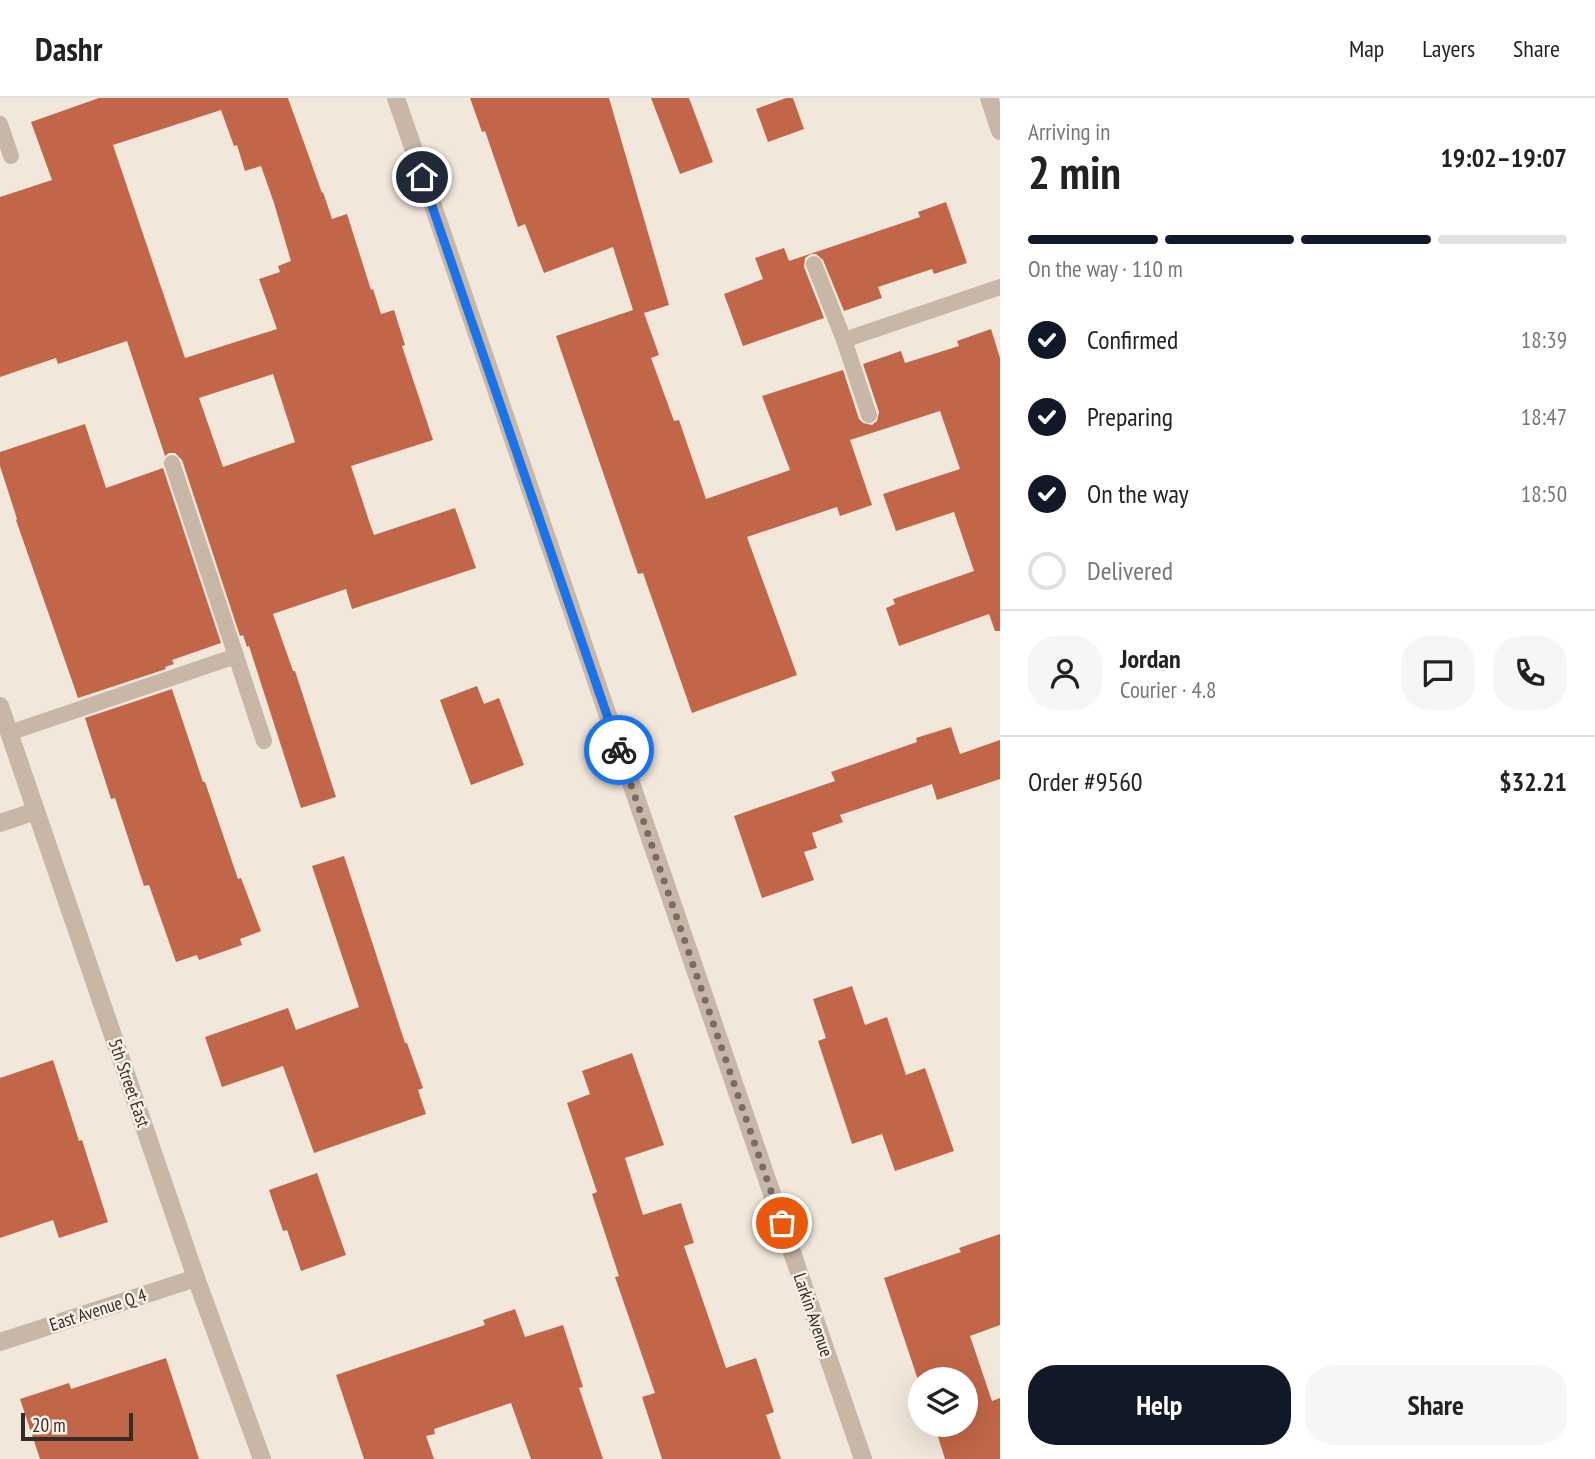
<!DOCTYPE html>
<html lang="en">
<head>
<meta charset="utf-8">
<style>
	body { margin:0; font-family:"PT Sans Narrow",sans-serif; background:#f6f6f6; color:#222; height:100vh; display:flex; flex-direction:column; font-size:26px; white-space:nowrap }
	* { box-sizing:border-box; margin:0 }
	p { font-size:23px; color:#767676 }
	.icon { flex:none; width:38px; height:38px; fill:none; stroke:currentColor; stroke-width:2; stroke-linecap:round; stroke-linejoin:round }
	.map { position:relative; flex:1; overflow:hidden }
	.drawer { display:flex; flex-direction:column; background:#fff; width:595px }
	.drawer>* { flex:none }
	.buttons { position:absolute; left:908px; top:1269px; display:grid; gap:14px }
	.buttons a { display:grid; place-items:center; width:70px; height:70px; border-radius:50%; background:#fff; box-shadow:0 7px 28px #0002; font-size:35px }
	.scale { position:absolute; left:21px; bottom:18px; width:112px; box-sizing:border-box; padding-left:7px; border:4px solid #352c27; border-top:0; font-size:19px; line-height:24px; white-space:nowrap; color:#352c27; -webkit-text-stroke:5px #f9f1e7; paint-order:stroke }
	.pin { position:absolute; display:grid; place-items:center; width:60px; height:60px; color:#fff; margin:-30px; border:4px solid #fff; border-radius:50%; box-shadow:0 2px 7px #0007 }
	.courier { position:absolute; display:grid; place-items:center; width:70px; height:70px; margin:-35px; border:5px solid #1a73e8; border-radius:50%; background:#fff; color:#222; box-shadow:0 2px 9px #0007 }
	.overview em { font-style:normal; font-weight:600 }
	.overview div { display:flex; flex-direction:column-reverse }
	.overview { display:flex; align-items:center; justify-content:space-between; height:119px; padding:0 28px }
	h1 { font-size:46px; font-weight:600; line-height:52px }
	.bar { display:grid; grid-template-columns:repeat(4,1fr); gap:10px 7px; align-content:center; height:84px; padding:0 28px }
	.bar i { height:9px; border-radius:5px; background:#e0e0e0 }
	.bar .selected { background:#111827 }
	.bar p { grid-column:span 4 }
	.line { display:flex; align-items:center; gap:18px; padding:0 28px; border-top:2px solid #e0e0e0 }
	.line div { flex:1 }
	.round { display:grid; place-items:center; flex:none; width:74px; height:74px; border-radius:28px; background:#f6f6f6 }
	ol { padding:0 28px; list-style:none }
	li { display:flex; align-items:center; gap:21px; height:77px }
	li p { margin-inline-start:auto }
	li .icon { padding:7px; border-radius:50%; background:#111827; color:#fff; stroke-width:4 }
	li:last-child { color:#767676 }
	li i { width:38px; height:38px; border:4px solid #e0e0e0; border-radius:50% }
	.button { display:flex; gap:14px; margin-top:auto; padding:14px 28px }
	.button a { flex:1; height:80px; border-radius:28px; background:#111827; color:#fff; font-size:28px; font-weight:600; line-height:80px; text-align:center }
	.button a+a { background:#f6f6f6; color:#222 }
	header { display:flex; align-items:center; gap:42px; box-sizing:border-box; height:98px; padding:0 35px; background:#fff; border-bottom:2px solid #e0e0e0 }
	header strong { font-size:33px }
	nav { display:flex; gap:38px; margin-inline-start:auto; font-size:24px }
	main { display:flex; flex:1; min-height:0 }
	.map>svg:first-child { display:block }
	.building { fill:#c16648; fill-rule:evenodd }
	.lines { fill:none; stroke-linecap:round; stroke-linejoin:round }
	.lane { stroke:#c8b7a7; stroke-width:16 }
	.street { stroke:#c8b7a7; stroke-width:18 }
	.done { stroke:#776d66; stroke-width:7; stroke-dasharray:0 12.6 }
	.route { stroke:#1a73e8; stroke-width:9 }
	.labels { text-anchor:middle; stroke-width:5; stroke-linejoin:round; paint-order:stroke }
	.street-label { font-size:18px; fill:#352c27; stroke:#f9f1e7 }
</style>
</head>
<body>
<header>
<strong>Dashr</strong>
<nav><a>Map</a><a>Layers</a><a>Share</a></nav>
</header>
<main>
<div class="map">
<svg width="1000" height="1361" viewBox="0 0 1000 1361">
	<rect width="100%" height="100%" fill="#f1e7db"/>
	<g class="building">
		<path d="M 99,0 L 288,0 L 322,95 L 323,94 L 332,121 L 347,116 L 371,192 L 373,191 L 381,216 L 394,212 L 405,247 L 402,248 L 433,342 L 351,368 L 370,426 L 374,437 L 455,410 L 476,470 L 352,511 L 346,491 L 273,516 L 293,573 L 295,573 L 336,699 L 301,710 L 249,548 L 247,549 L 243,537 L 240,538 L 182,362 L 175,355 L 169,355 L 165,358 L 127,243 L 58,266 L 56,260 L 0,279 L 0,99 L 52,82 L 31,24 ZM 221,12 L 234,48 L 237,47 L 245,73 L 261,68 L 274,105 L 291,163 L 278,168 L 280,174 L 259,181 L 277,231 L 185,260 L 113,47 ZM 273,276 L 295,344 L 223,369 L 199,300 Z"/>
		<polygon points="470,0 609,0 669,207 644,215 659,257 651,260 674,323 679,322 706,401 790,372 762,298 843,272 859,321 863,325 872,327 877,323 879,314 863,266 901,253 905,265 959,248 957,243 991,231 1000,260 1000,533 995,533 989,516 899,548 886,510 895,506 893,501 974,473 954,414 896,433 883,396 960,371 940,313 850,342 872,407 840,418 837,409 747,439 797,577 692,615 643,475 638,476 556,238 633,212 613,149 544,175 525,126 518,129 485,33 482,34"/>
		<polygon points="651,0 689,0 713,64 680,76"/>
		<polygon points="786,0 793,0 804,31 768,44 756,11"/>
		<polygon points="946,104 967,165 934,176 932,171 878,189 882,200 844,213 823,162 816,156 811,156 805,160 804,169 824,220 743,248 724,196 763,181 755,160 784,150 789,163 920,119 918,114"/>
		<polygon points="85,326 106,390 163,370 221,545 172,562 174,566 165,569 166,571 78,600 16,422 17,421 0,368 0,354"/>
		<polygon points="477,588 484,606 499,600 524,667 471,687 440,602"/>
		<polygon points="172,591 203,684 205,684 238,781 241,780 261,833 240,841 242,847 199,862 197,857 176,864 149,787 144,788 115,700 111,701 85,620"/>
		<polygon points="951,629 960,656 1000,642 1000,681 937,702 932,686 840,717 843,724 812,735 817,750 804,754 814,782 762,800 734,718 835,683 831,674 917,644 916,640"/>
		<polygon points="344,758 405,945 407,945 423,990 418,992 426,1016 314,1055 283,968 222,989 205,939 288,910 296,932 359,909 312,768"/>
		<polygon points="852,888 865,927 887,919 906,977 925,970 954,1053 895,1073 882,1036 852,1046 818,943 826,940 813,901"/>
		<polygon points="632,955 664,1047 625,1060 643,1117 681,1105 694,1145 684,1148 726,1270 756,1260 774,1314 766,1317 781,1361 662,1361 642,1299 655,1295 615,1179 619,1178 592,1096 597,1094 567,1005 590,996 582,973"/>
		<polygon points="53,962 79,1043 82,1042 108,1124 59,1140 53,1122 0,1140 0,980"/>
		<polygon points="317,1075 346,1157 301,1173 287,1132 283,1133 269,1092"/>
		<polygon points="1000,1136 1000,1227 970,1238 992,1303 1000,1300 1000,1361 945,1361 934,1326 966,1326 966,1281 920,1281 920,1288 884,1180 961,1154 959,1150"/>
		<polygon points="515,1211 525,1239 563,1227 583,1289 579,1290 603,1361 531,1361 511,1305 434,1331 435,1336 426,1338 434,1361 364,1361 336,1277 485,1227 483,1222"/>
		<polygon points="166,1260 199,1361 40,1361 20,1301 69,1285 71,1291"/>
	</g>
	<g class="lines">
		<g class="lane">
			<polyline points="0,26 11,58"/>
			<polyline points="814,166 844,242 869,317"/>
			<polyline points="844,242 1000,189"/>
			<polyline points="236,558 264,643"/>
			<polyline points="9,635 236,558 172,365"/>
		</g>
		<g class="street">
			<polyline points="396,0 863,1361"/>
			<polyline points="989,0 1000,33"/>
			<polyline points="0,608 196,1180 262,1361"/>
			<polyline points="0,725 36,713"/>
			<polyline points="0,1244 196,1180"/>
		</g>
	</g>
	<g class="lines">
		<polyline class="done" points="619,652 782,1125"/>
		<polyline class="route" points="422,79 619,652"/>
	</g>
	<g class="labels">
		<g class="street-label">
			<text transform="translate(129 985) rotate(71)" y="6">5th Street East</text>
			<text transform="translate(98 1212) rotate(-18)" y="6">East Avenue Q 4</text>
			<text transform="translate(813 1217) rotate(71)" y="6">Larkin Avenue</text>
		</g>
	</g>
</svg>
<div class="buttons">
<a><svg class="icon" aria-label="layers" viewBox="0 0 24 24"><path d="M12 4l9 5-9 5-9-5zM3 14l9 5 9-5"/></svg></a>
</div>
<div class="scale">20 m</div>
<div class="pin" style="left:782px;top:1125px;background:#ea580c"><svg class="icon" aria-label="bag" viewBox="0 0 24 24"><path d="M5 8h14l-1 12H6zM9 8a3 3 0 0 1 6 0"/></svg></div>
<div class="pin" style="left:422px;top:79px;background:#1f2937"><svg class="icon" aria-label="home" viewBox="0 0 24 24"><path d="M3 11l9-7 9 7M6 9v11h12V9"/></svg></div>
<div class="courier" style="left:619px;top:652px"><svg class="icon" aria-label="bike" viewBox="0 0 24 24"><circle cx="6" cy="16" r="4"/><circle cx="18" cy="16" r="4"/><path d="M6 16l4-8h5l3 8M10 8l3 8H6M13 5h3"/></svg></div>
</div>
<section class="drawer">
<div class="overview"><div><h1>2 min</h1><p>Arriving in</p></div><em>19:02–19:07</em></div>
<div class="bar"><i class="selected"></i><i class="selected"></i><i class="selected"></i><i></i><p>On the way · 110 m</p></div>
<ol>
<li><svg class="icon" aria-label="check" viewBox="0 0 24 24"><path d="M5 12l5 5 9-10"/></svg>Confirmed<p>18:39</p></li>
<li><svg class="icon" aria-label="check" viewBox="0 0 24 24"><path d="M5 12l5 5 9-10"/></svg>Preparing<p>18:47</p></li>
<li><svg class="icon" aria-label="check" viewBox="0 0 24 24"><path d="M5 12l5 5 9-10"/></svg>On the way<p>18:50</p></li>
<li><i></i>Delivered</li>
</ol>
<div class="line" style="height:126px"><a class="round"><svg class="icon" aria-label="person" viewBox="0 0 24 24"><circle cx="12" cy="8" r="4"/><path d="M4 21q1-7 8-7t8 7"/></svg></a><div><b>Jordan</b><p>Courier · 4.8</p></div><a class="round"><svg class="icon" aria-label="chat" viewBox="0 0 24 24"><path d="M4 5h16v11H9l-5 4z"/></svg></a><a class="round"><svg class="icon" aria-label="phone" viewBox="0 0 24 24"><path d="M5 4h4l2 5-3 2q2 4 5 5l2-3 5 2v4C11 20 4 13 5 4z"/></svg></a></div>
<div class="line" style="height:91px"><div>Order #9560</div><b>$32.21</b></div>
<div class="button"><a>Help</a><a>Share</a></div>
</section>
</main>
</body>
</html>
